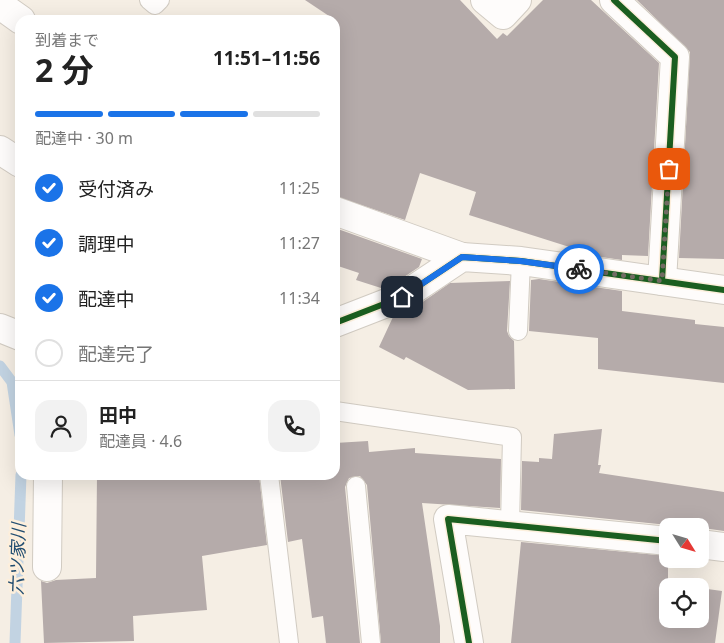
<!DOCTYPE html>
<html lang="ja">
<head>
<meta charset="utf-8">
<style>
	body { margin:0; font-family:"Noto Sans","Noto Sans JP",sans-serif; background:#f2f2f2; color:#222; height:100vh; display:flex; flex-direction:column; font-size:19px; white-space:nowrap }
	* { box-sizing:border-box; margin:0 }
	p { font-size:16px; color:#767676 }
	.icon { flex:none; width:28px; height:28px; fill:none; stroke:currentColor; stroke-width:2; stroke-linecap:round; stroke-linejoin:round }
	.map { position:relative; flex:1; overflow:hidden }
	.sheet { position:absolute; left:15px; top:15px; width:325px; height:465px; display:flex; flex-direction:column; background:#fff; border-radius:15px; box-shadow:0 5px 20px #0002 }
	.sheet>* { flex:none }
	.needle { width:32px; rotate:127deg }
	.fabs { position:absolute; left:659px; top:518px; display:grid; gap:10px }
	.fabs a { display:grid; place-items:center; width:50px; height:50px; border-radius:10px; background:#fff; box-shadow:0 5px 20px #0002; font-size:25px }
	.pin { position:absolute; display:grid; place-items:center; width:42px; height:42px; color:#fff; margin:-21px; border-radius:10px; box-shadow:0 2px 8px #0006 }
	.courier { position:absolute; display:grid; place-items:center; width:50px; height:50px; margin:-25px; border:4px solid #1a73e8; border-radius:50%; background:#fff; color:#222; box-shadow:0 1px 6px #0007 }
	.head em { font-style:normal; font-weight:700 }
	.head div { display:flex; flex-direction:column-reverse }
	.head { display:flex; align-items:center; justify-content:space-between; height:85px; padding:0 20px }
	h1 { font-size:32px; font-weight:700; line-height:38px }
	.bar { display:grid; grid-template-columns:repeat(4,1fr); gap:8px 5px; align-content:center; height:60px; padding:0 20px }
	.bar i { height:6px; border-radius:4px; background:#e0e0e0 }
	.bar .current { background:#1a73e8 }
	.bar p { grid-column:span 4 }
	.line { display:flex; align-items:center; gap:12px; padding:0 20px; border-top:1px solid #e0e0e0 }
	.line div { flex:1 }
	.round { display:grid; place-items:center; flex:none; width:52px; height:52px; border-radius:15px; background:#f2f2f2 }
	ol { padding:0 20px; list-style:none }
	li { display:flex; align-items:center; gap:15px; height:55px }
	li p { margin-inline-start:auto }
	li .icon { padding:5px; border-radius:50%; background:#1a73e8; color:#fff; stroke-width:4 }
	li:last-child { color:#767676 }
	li i { width:28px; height:28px; border:2px solid #e0e0e0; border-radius:50% }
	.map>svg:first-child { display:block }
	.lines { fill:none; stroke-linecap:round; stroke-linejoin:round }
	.stream { stroke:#c2d3e2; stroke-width:11 }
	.building { fill:#b5abaa }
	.lane-casing { stroke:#d1cbc2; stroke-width:20 }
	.street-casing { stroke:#d1cbc2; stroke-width:30 }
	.lane { stroke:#fefcfb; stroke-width:18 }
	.street { stroke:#fefcfb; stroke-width:28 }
	.cycleway-casing { stroke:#fdefdc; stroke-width:9 }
	.cycleway { stroke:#1b5e20; stroke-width:6 }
	.done { stroke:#726b62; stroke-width:5; stroke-dasharray:0 9 }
	.route { stroke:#1a73e8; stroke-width:6 }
	.labels { text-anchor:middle; stroke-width:5; stroke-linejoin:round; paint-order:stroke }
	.water-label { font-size:18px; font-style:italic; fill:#234e71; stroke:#fdefdc }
</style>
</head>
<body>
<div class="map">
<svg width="724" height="643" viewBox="0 0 724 643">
	<rect width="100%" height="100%" fill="#f5eee4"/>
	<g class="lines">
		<g class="stream">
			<polyline points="0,366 12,382 20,435"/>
			<polyline points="15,643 21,475"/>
		</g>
	</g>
	<g class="building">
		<polygon points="305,0 460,0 497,39 503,33 507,36 543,0 591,0 659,63 648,256 622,255 622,260 601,257 469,215 476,192 420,173 405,220 335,196 335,20"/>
		<polygon points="637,0 724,0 724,259 679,258 690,52"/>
		<polygon points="335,228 422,259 419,267 395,283 381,288 356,280 359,273 335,265"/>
		<polygon points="539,279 622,291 622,311 695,320 695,324 724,327 724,383 598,369 598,338 529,331 531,280"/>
		<polygon points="510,281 507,331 509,336 514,341 515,389 468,390 406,357 404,360 379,347 393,317 411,310 450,283"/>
		<polygon points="602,429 598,465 601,465 599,473 724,492 724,531 668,523 668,525 521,510 522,461 539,462 539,458 552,459 554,434"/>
		<polygon points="368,441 369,452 415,448 415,453 501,459 500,508 422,503 440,626 440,643 381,643 367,485 360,476 349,478 345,487 360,643 326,643 323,616 312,618 302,539 288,542 280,475 335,475 335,443"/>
		<polygon points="97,475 259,475 267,545 202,556 207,610 133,616 134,641 44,643 41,581 47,583 56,580 96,578"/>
		<polygon points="521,542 668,556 668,583 689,586 668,586 668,619 700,619 700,588 722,591 715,643 511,643"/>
	</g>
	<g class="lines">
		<g class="lane-casing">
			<g id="lane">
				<polyline points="149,0 155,5 160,0"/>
				<polyline points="518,331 521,261"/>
				<polyline points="335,411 512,437 510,525"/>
				<polyline points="269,475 289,643"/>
				<polyline points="356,486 371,643"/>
			</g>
		</g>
		<g class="street-casing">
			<g id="street">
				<polyline points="485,0 503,15 517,0"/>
				<polyline points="614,0 675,57 662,281"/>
				<polyline points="0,5 21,20"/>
				<polyline points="0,150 20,163"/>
				<polyline points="335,211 462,257"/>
				<polyline points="335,323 402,297 462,257 521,261 724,290"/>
				<polyline points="0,328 20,336"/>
				<polyline points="700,544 724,547"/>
				<polyline points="47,567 48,475"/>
				<polyline points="469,643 448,519 668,541"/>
			</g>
		</g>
		<use href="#lane" class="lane"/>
		<use href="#street" class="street"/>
		<g class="cycleway-casing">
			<g id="cycleway">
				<polyline points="614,0 675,57 662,281"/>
				<polyline points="335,323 402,297 462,257 521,261 724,290"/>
				<polyline points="469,643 448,519 668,541"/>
			</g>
		</g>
		<use href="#cycleway" class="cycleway"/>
	</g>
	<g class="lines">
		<polyline class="done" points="579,269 662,281 669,169"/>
		<polyline class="route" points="402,297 462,257 520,261 579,269"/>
	</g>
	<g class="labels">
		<g class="water-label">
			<text transform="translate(18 559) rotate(-88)" y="6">六ツ家川</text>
		</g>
	</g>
</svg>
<div class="fabs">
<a><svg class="needle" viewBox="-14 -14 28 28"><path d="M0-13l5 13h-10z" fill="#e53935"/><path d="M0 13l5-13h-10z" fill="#767676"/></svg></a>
<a><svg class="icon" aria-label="locate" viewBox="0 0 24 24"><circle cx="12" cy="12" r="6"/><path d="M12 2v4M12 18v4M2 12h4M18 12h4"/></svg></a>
</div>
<div class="pin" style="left:669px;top:169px;background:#ea580c"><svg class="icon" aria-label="bag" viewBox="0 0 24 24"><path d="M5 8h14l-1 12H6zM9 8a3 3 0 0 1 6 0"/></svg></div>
<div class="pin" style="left:402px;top:297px;background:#1f2937"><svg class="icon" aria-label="home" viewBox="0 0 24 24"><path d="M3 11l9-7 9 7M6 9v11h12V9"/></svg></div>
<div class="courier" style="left:579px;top:269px"><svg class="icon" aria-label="bike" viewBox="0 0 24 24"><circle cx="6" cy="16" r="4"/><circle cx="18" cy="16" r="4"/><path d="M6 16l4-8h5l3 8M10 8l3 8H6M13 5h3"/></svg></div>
<section class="sheet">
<div class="head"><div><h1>2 分</h1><p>到着まで</p></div><em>11:51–11:56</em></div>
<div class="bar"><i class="current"></i><i class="current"></i><i class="current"></i><i></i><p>配達中 · 30 m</p></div>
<ol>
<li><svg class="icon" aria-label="check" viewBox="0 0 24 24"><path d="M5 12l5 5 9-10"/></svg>受付済み<p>11:25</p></li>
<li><svg class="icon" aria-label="check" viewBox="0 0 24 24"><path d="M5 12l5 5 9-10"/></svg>調理中<p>11:27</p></li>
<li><svg class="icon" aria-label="check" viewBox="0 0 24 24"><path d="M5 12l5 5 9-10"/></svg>配達中<p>11:34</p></li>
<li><i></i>配達完了</li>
</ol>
<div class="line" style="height:90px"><a class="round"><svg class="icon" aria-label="person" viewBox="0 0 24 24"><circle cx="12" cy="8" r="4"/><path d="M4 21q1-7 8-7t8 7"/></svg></a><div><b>田中</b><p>配達員 · 4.6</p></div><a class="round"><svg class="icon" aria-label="phone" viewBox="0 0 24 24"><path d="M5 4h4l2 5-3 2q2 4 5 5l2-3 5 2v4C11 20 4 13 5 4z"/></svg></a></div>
</section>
</div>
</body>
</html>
